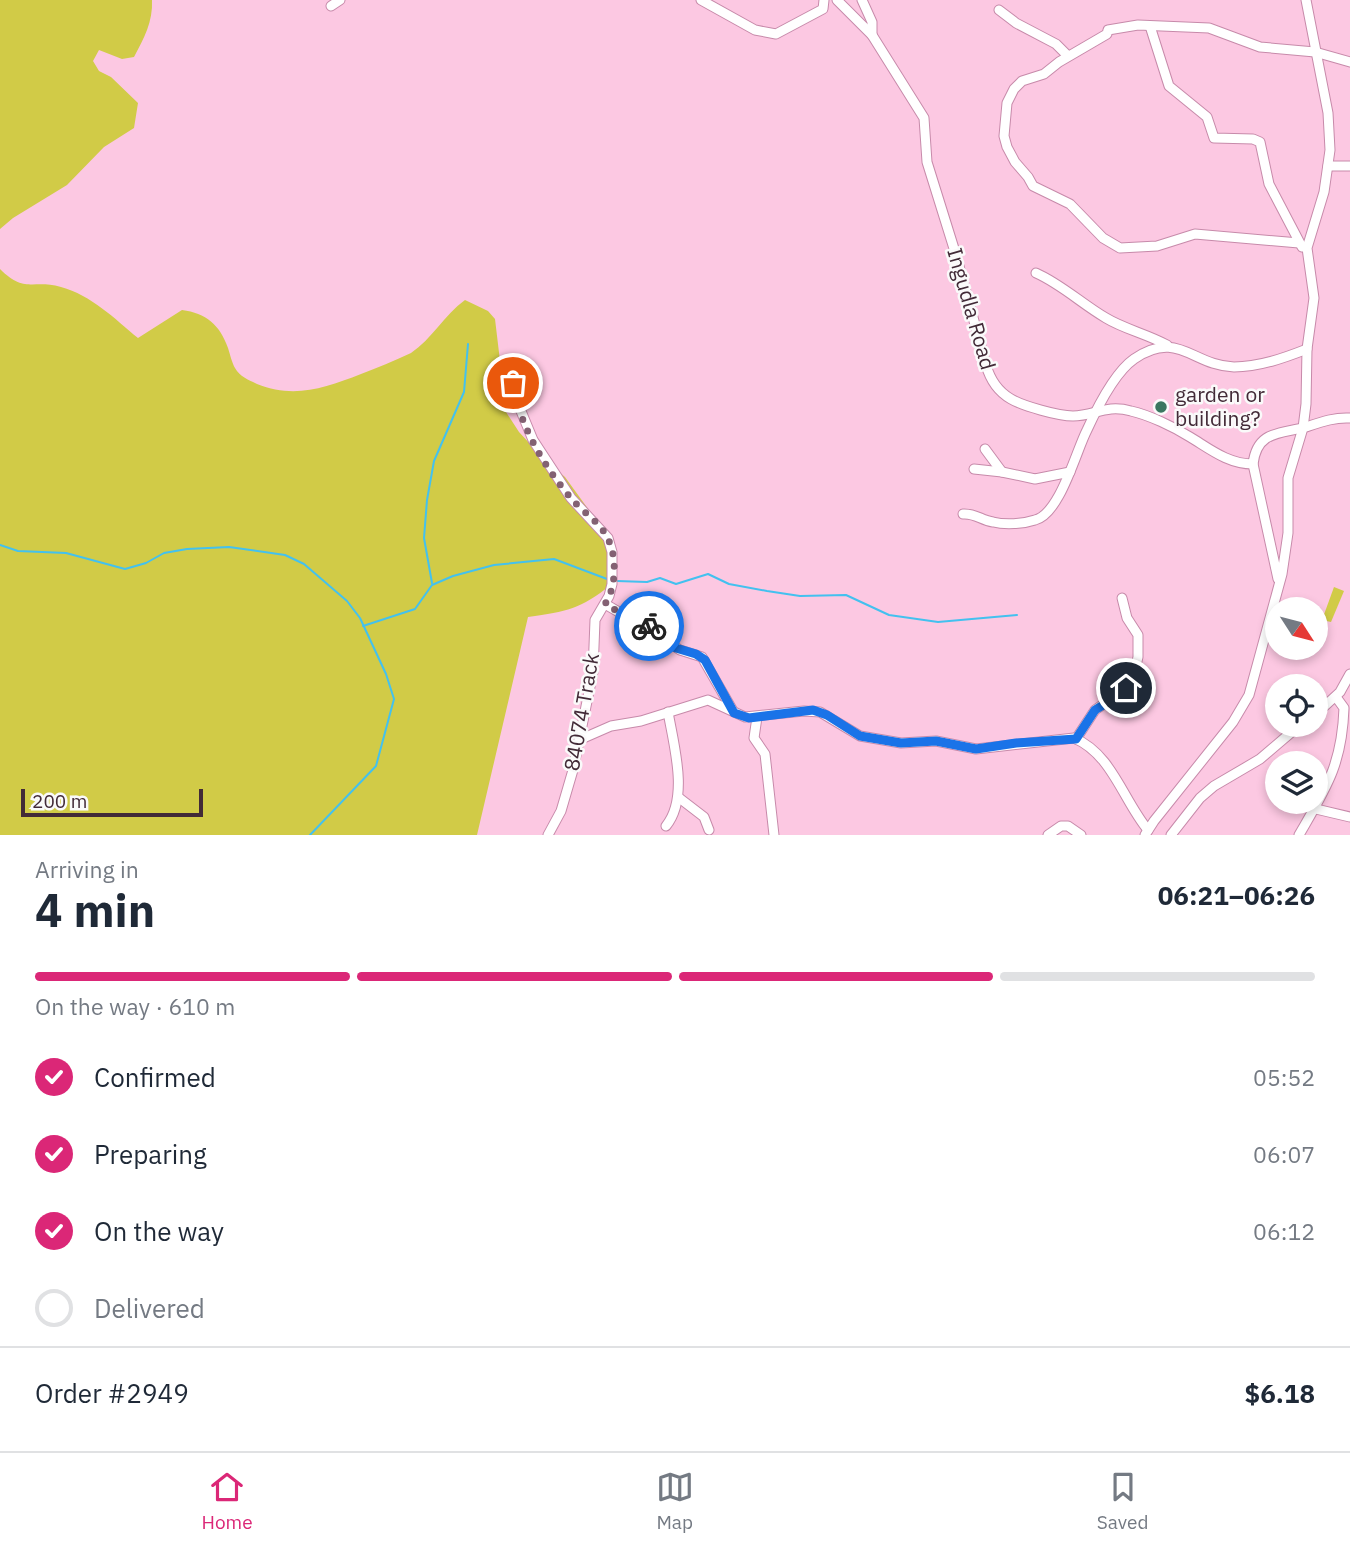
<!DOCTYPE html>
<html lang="en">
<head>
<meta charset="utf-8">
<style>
	body { margin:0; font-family:"IBM Plex Sans",sans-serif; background:#f6f6f7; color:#1f2937; height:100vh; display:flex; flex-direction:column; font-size:26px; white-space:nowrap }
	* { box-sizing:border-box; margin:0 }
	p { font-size:23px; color:#747a83 }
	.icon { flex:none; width:38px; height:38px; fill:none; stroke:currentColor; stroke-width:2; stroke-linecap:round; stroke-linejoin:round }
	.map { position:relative; height:835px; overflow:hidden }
	.panel { display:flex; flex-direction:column; background:#fff; flex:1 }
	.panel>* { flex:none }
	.needle { width:46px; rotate:126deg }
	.controls { position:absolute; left:1265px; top:597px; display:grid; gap:14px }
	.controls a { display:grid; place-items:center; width:63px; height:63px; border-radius:50%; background:#fff; box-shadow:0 4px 10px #0003; font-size:35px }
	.scale { position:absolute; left:21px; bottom:18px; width:182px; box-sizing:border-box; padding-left:7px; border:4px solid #422a37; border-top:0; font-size:19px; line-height:24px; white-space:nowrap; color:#422a37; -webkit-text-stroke:5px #fafafa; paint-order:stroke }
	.pin { position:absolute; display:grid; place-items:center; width:60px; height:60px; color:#fff; margin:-30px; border:4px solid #fff; border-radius:50%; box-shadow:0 2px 7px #0007 }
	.courier { position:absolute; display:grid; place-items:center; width:70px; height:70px; margin:-35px; border:5px solid #1a73e8; border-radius:50%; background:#fff; color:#222; box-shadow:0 2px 9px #0007 }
	.headline em { font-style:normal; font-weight:700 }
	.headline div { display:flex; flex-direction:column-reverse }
	.headline { display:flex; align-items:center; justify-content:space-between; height:119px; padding:0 35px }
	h1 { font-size:46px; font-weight:700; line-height:52px }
	.bar { display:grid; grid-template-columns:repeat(4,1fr); gap:10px 7px; align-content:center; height:84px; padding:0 35px }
	.bar i { height:9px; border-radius:5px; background:#e0e1e3 }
	.bar .on { background:#db2777 }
	.bar p { grid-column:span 4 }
	.line { display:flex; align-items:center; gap:18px; padding:0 35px; border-top:2px solid #e0e1e3 }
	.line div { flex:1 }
	ol { padding:0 35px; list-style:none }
	li { display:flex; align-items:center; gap:21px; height:77px }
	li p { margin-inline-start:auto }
	li .icon { padding:7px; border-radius:50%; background:#db2777; color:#fff; stroke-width:4 }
	li:last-child { color:#747a83 }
	li i { width:38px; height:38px; border:4px solid #e0e1e3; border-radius:50% }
	.dock { display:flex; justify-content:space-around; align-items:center; height:98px; border-top:2px solid #e0e1e3; background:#fff; font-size:19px; color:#747a83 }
	.dock a { display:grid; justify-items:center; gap:4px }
	.dock .on { color:#db2777 }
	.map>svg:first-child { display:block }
	.green { fill:#d1cb47 }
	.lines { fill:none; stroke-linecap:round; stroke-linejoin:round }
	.stream { stroke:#43c1ef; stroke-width:2 }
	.minor-casing { stroke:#c78aaa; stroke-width:11 }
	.minor { stroke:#fff; stroke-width:9 }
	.done { stroke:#836173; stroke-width:7; stroke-dasharray:0 12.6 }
	.route { stroke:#1a73e8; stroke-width:9 }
	.poi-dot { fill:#3b7660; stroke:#fafafa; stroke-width:2.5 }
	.labels { text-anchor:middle; stroke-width:5; stroke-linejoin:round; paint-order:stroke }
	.street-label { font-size:21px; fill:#422a37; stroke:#fafafa }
	.poi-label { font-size:21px; fill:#422a37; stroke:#fafafa; text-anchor:start }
</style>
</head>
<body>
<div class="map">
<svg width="1350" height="835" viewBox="0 0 1350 835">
	<rect width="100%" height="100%" fill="#fcc8e2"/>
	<g class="green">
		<path d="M 0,0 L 152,0 C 153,22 144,38 134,57 L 122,59 L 99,50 L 93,61 L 99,71 L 111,77 L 138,103 L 134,128 L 104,147 L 67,185 L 13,218 L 0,229 Z"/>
		<path d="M 0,269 C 25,294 33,279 61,287 C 91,295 115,319 138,338 L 182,310 C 206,313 220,325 228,348 C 230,354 232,363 235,368 C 240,377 249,380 257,384 C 294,399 325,388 361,374 C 377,368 394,361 411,353 C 432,339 444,315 465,300 L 488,311 L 495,319 L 500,361 L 496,386 L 506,412 L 519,432 L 545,460 L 565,477 L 607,535 L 612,584 C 579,610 568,611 528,617 L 477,835 L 0,835 Z"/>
		<polygon points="1334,587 1344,591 1331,622 1322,620"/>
	</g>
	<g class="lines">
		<g class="stream">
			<polyline points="0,545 18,551 66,553 125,569 146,563 164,553 187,549 229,547 285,555 304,564 347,601 360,618 386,674 394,699 376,766 310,835"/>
			<polyline points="617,581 647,582 660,578 676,584 708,574 729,584 767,591 800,596 846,595 889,615 938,622 1017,615"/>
			<polyline points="432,583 424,538 427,500 434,461 464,392 468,344"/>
			<polyline points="363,626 415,609 432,585 453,576 494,565 554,559 607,579"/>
		</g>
		<g class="minor-casing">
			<g id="minor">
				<polyline points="701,0 755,30 776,34 823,9 824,0"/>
				<path d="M 837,0 L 872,35 L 924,118 L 927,162 L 956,255 L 986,365 C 990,379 997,391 1011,399 C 1023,406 1058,416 1073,416 C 1094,416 1106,404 1131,411 C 1149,415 1174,427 1190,437 C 1210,449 1228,464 1253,464 C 1257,430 1281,434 1306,427 C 1321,422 1335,417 1350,418"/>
				<polyline points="862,0 872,22 872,35"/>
				<polyline points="331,6 340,0"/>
				<polyline points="999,10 1016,23 1056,44 1068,56"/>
				<polyline points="1150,26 1169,86 1207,117 1214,138 1253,139 1260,142 1269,184 1302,247"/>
				<polyline points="1328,166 1350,166"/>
				<polyline points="1299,243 1195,234 1157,246 1120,248 1103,238 1070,204 1033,186 1028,177 1015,162 1007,147 1004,136 1007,103 1014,89 1022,81 1044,74 1059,62 1107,34 1108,30 1138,25 1209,28 1260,47 1315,52 1350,62"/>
				<path d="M 1036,273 C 1061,284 1082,304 1106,318 C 1124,329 1147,334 1167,345"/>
				<polyline points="511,366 516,399 533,440 571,498 608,538 612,552 612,584 609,596 595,620 593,672 573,770 561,811 548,835"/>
				<polyline points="985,449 1002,472"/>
				<polyline points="1253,464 1278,579"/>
				<polyline points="974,469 1002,472 1035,479 1070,472"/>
				<path d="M 963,514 C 975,513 981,520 993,522 C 1005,525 1023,524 1035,520 C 1060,514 1076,451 1087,430 C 1097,408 1114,373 1134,359 C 1178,329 1193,366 1234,367 C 1259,367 1284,358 1307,349"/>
				<polyline points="605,604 636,622 653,628 662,638 680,650 702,657 733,711"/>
				<polyline points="1316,714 1340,692 1350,674"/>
				<polyline points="757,717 754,738 765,754 774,835"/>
				<polyline points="1076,739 1095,710 1124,690 1135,670 1138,657 1138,635 1127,618 1122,598"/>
				<path d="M 579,740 L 611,726 L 641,721 L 708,700 L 745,717 L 804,711 L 820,712 L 860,736 L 901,743 L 936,741 L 976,749 L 1074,738 C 1112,754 1123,800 1148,830"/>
				<polyline points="678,797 704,817 709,830"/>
				<polyline points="1316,809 1350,817"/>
				<path d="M 666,826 C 689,798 674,746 668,712"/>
				<polyline points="1048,835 1061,826 1068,826 1081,835"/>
				<polyline points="1145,835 1154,821 1233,722 1249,695 1282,574 1288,533 1288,478 1303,428 1306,404 1307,349 1314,298 1307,248 1324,192 1330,150 1328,113 1306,0"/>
				<polyline points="1171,835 1200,798 1214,786 1260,759 1301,724"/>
				<path d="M 1299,835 C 1326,788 1342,765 1344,708 L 1336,697"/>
			</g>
		</g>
		<use href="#minor" class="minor"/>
	</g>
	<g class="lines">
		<path class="done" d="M 513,383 C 519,424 543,465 570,497 C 582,512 602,523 609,541 C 617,559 616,588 605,604 L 636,622 L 649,626"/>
		<polyline class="route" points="649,626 676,648 696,654 705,660 734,713 749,718 813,710 827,715 860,736 901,743 936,741 976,749 1016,743 1076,739 1095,710 1121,694 1126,688"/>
	</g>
	<circle class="poi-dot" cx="1161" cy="407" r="7"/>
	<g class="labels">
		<g class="street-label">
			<text transform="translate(971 309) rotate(74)" y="7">Ingudla Road</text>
			<text transform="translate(582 712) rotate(-80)" y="7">84074 Track</text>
		</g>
		<g class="poi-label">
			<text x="1175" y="402">garden or<tspan x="1175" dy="24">building?</tspan></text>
		</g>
	</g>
</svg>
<div class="controls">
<a><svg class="needle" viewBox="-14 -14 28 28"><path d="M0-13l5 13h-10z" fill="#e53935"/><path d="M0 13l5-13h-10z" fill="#747a83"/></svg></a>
<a><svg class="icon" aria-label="locate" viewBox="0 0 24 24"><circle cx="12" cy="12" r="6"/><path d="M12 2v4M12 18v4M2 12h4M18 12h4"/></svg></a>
<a><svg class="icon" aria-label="layers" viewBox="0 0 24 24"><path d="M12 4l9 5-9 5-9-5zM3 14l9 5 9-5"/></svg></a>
</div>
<div class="scale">200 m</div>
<div class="pin" style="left:513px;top:383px;background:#ea580c"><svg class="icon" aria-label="bag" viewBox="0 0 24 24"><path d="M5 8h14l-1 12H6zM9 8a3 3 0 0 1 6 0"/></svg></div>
<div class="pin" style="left:1126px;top:688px;background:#1f2937"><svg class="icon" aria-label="home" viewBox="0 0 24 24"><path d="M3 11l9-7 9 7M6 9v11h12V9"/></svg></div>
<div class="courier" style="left:649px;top:626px"><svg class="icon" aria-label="bike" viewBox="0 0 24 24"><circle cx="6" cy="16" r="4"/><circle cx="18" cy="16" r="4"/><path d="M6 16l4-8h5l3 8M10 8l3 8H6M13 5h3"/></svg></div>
</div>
<section class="panel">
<div class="headline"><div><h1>4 min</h1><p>Arriving in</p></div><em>06:21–06:26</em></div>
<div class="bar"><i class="on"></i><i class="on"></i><i class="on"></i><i></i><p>On the way · 610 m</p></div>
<ol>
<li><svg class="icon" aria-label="check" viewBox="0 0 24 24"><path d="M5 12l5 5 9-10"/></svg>Confirmed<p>05:52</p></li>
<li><svg class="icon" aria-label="check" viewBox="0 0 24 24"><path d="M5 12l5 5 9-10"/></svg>Preparing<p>06:07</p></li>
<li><svg class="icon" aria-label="check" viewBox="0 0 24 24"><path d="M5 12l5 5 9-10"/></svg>On the way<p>06:12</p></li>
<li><i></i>Delivered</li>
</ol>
<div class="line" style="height:91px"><div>Order #2949</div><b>$6.18</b></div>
</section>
<nav class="dock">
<a class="on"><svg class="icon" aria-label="home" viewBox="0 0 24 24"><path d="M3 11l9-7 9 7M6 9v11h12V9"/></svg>Home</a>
<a><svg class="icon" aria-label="map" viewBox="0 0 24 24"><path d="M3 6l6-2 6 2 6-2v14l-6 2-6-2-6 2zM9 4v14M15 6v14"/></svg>Map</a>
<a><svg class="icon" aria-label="saved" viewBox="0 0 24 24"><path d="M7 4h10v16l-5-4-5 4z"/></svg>Saved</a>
</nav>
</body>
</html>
